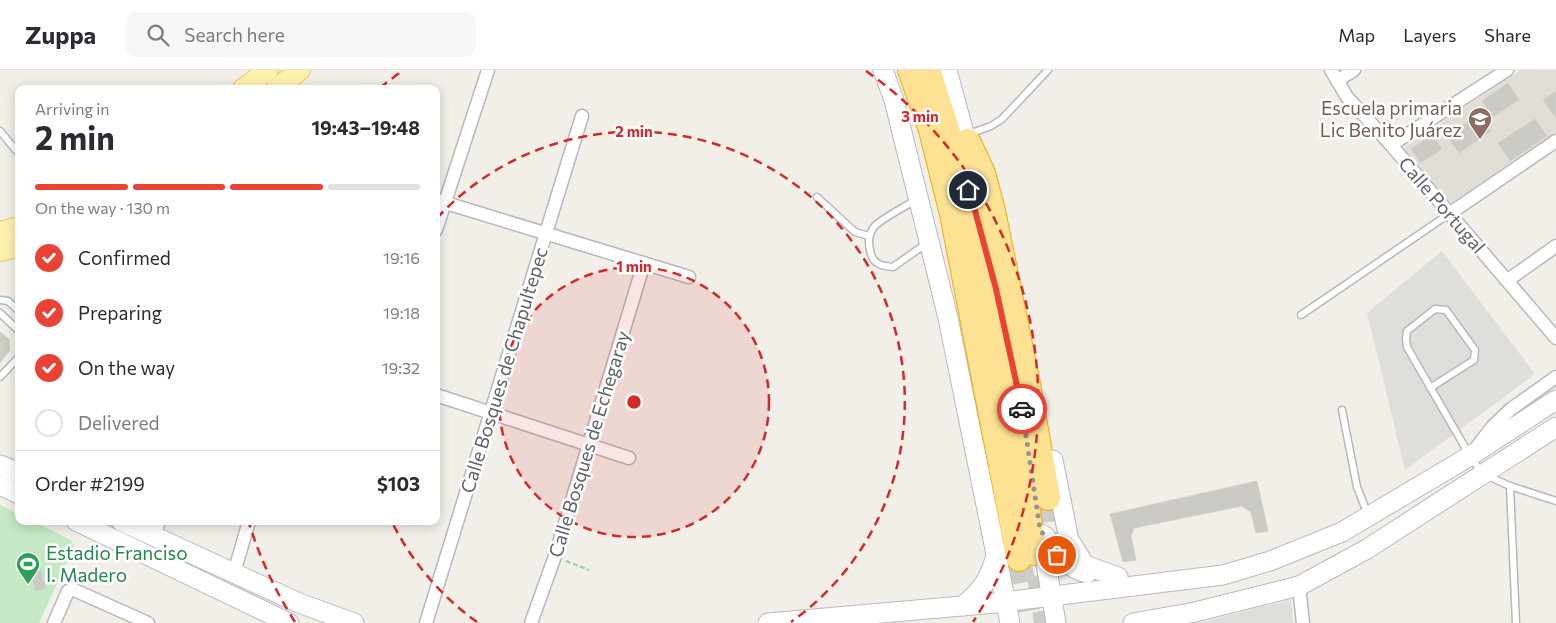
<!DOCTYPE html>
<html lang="en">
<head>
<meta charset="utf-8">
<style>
	body { margin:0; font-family:Commissioner,sans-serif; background:#f7f7f7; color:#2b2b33; height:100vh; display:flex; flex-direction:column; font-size:19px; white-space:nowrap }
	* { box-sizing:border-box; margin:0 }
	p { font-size:16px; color:#7c7c81 }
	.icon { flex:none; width:28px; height:28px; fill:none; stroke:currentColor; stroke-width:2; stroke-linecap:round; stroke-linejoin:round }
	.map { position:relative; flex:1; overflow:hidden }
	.sheet { position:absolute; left:15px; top:15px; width:425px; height:440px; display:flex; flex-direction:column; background:#fff; border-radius:10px; box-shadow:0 2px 12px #0003 }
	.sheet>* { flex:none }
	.pin { position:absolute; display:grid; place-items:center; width:42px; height:42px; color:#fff; margin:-21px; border:2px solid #fff; border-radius:50%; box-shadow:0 1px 5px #0007 }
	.courier { position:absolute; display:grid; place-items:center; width:50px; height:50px; margin:-25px; border:4px solid #ea4335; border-radius:50%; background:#fff; color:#222; box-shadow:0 1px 6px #0007 }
	.head em { font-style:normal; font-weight:700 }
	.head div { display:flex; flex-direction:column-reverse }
	.head { display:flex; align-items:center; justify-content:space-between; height:85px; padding:0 20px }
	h1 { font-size:32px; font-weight:700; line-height:38px }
	.bar { display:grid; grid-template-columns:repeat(4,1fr); gap:8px 5px; align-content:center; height:60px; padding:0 20px }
	.bar i { height:6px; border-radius:4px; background:#e1e1e2 }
	.bar .selected { background:#ea4335 }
	.bar p { grid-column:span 4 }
	.line { display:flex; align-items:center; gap:12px; padding:0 20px; border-top:1px solid #e1e1e2 }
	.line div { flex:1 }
	ol { padding:0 20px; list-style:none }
	li { display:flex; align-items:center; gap:15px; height:55px }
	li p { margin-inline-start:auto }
	li .icon { padding:5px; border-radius:50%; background:#ea4335; color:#fff; stroke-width:4 }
	li:last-child { color:#7c7c81 }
	li i { width:28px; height:28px; border:2px solid #e1e1e2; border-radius:50% }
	header { display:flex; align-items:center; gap:30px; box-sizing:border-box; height:70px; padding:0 25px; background:#fff; border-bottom:1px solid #e1e1e2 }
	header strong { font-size:24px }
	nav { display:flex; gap:28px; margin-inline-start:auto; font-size:18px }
	.search { width:350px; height:45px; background:#f7f7f7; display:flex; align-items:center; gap:12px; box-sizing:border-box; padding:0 18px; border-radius:10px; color:#7c7c81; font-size:19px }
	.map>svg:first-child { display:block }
	.industrial { fill:#e0deda }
	.education { fill:#e1ded6 }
	.green { fill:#c5e8c5 }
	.building { fill:#cccac5; stroke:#d6d1c6 }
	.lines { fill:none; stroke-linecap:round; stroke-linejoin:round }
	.highway-tunnel { stroke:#ccccc8; stroke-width:24; stroke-dasharray:24 12; stroke-linecap:butt }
	.lane-casing { stroke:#b5b8bc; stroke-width:9 }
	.street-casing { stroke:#b5b8bc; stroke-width:15 }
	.secondary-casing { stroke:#b6babf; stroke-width:21 }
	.primary-casing { stroke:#f2c960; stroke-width:22 }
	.highway-casing { stroke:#f9ab00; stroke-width:26 }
	.path { stroke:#9cc7a9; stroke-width:2; stroke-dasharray:5 2.5; stroke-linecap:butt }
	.lane { stroke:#fff; stroke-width:6 }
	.street { stroke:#fff; stroke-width:12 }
	.secondary { stroke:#fff; stroke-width:19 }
	.primary { stroke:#fff2af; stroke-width:20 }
	.highway { stroke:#fde293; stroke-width:24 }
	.done { stroke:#929495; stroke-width:5; stroke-dasharray:0 9 }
	.route { stroke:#ea4335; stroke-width:6 }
	.ring { fill:none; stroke:#d62828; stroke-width:2.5; stroke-dasharray:9 6 }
	.labels { text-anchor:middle; stroke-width:5; stroke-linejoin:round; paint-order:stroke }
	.education-label { font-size:19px; fill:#785e54; stroke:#fff; text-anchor:end }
	.street-label { font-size:19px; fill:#5f6368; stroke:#fff }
	.leisure-label { font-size:19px; fill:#27864d; stroke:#fff; text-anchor:start }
	.centre { fill:#d62828; stroke:#fff; stroke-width:2.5 }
	.ring-label { font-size:15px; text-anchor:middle; font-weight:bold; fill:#d62828; stroke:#fff; stroke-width:5; stroke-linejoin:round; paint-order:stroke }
</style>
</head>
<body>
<header>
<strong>Zuppa</strong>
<div class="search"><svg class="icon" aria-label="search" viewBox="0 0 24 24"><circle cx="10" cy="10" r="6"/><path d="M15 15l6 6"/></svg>Search here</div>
<nav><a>Map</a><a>Layers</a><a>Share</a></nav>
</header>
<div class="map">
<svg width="1556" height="553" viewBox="0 0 1556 553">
	<rect width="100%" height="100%" fill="#f1efe8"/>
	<g class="industrial">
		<polygon points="1442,181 1535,304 1405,400 1367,243"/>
		<polygon points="1291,530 1293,553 1199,553 1264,536"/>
	</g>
	<polygon class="education" points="1521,0 1556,0 1556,62 1451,133 1403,78"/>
	<polygon class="green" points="0,435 19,445 19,451 32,451 71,470 74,476 39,553 0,553"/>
	<g class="building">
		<polygon points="1508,13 1519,30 1485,52 1491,61 1459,83 1447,66 1487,39 1482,31"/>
		<polygon points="1556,21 1556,48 1543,30"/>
		<polygon points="1535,49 1547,66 1510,91 1498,73"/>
		<polygon points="1432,65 1442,79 1421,93 1411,79"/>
		<polygon points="0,262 9,269 10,280 0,293"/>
		<polygon points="1257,411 1268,461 1256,463 1251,442 1242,436 1134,458 1131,466 1136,490 1123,492 1110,444"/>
		<polygon points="35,482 46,518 36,521 25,485"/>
	</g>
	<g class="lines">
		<g class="highway-tunnel">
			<polyline points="1048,428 1055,491"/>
			<polyline points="1019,489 1028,541"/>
			<polyline points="1039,505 1046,553"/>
		</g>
		<g class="lane-casing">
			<g id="lane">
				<polyline points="0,61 19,84"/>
				<polyline points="969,64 991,56 1002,49 1048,0"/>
				<polyline points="817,127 855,162 869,166"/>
				<path d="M 917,129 C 908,135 879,150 874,157 C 868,165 868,175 871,184 C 874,195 883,196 893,197 L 927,173"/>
				<polyline points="0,230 8,231 19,241"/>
				<polyline points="0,243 19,261"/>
				<polyline points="1301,245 1449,144"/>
				<polyline points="0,307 19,287"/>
				<polyline points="1430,318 1474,290 1475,280 1446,240 1435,239 1407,261 1406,269 1407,277 1470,386 1483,404 1510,416 1556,431"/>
				<polyline points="1342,340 1357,417 1368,445"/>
				<polyline points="1510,416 1516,553"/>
			</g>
		</g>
		<g class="street-casing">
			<g id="street">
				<polyline points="1331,0 1347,27 1391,75 1556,268"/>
				<polyline points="1337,11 1354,0"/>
				<polyline points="1391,75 1507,0"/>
				<polyline points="436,130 689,207"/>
				<polyline points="1449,144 1556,71"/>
				<polyline points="436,160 488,0"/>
				<polyline points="1508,210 1556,176"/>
				<polyline points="436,325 629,388"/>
				<polyline points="1476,378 1493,356 1511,339 1556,307"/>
				<polyline points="154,467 159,451"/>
				<polyline points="234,503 249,451"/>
				<polyline points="1299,516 1303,553"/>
				<polyline points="54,553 68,521 72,519 148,553"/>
				<polyline points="426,553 582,46"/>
				<polyline points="531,553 555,486 644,193"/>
			</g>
		</g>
		<g class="secondary-casing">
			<g id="secondary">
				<polyline points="883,0 894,30 948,248 1010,553"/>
				<polyline points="947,0 970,85"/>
				<polyline points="1053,390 1069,470 1085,495 1118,507"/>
				<polyline points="0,395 19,403"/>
				<polyline points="0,415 19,424"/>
				<polyline points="76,451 289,553"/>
				<polyline points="121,451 299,533 354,553"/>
				<polyline points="1041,464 1056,553"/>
				<path d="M 1045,466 C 1055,481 1069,500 1087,503"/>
				<path d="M 963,536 C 982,520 989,510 996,486"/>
				<polyline points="768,553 996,533 1223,505 1270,491 1342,462 1470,386 1556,330"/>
				<polyline points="1133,553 1195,542 1299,516 1367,479 1556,357"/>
			</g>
		</g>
		<g class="primary-casing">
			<g id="primary">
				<polyline points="243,19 268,0"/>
				<polyline points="276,19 300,0"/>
				<polyline points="0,162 19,157"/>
				<polyline points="0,181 19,176"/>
			</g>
		</g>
		<g class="highway-casing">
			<g id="highway">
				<polyline points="910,0 931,60 952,144 1019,489"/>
				<polyline points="928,0 958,94 1004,306 1035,483"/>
				<polyline points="968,71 983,103 993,141 1027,309 1048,428"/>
			</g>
		</g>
		<polyline class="path" points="566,491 589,500"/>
		<use href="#lane" class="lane"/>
		<use href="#street" class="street"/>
		<use href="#secondary" class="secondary"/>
		<use href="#primary" class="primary"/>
		<use href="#highway" class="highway"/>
	</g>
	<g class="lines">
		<polyline class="done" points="1022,339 1040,459 1057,485"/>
		<polyline class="route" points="968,120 973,133 996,219 1022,339"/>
	</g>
	<circle cx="634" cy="332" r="135" fill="#d62828" fill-opacity=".12"/>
	<g class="ring">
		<circle cx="634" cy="332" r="135"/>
		<path d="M477 552A270 270 0 0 1 392 452M437 148A270 270 0 1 1 791 552"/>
		<path d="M295 552A404 404 0 0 1 249 453M380 18A404 404 0 0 1 402 1M866 1A404 404 0 0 1 973 552"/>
	</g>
	<defs>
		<g id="school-pin" transform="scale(1.25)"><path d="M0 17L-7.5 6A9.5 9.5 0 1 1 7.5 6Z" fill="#8d6e63" stroke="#fff"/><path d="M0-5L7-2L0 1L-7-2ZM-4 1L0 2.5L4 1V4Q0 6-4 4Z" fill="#fff"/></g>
		<g id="stadium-pin" transform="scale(1.25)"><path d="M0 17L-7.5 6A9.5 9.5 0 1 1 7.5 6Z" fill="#2e9e5b" stroke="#fff"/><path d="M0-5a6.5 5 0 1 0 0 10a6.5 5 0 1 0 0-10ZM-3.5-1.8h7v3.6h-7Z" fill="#fff"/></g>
	</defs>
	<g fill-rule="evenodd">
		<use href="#school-pin" x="1480" y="49"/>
		<use href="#stadium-pin" x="28" y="494"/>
	</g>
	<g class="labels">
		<g class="education-label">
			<text x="1462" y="45">Escuela primaria<tspan x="1462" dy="22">Lic Benito Juárez</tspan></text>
		</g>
		<g class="street-label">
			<text transform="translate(1442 135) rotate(49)" y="7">Calle Portugal</text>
			<text transform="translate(504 300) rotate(-73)" y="7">Calle Bosques de Chapultepec</text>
			<text transform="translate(589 374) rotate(-73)" y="7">Calle Bosques de Echegaray</text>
		</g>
		<g class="leisure-label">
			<text x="46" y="490">Estadio Franciso<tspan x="46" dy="22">I. Madero</tspan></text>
		</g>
	</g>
	<circle cx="634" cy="332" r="8" class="centre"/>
	<g class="ring-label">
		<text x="920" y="52">3 min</text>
		<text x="634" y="67">2 min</text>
		<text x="634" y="202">1 min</text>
	</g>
</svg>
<div class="pin" style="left:1057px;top:485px;background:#ea580c"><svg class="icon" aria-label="bag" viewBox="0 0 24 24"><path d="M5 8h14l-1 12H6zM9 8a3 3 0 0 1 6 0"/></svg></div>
<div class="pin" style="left:968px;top:120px;background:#1f2937"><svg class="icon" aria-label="home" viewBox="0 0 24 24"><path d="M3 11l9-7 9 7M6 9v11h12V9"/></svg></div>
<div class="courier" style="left:1022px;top:339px"><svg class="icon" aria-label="car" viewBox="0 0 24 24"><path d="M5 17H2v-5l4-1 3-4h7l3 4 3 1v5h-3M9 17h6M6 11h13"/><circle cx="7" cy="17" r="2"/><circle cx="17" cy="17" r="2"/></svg></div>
<section class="sheet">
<div class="head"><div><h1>2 min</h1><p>Arriving in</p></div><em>19:43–19:48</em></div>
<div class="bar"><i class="selected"></i><i class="selected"></i><i class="selected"></i><i></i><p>On the way · 130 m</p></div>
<ol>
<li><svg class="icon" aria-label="check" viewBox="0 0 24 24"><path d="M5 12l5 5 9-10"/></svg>Confirmed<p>19:16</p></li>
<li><svg class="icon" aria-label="check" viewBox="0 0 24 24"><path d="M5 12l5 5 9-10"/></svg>Preparing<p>19:18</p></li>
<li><svg class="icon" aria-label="check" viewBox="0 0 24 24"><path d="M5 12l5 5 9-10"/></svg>On the way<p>19:32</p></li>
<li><i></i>Delivered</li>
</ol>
<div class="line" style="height:65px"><div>Order #2199</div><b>$103</b></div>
</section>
</div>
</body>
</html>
